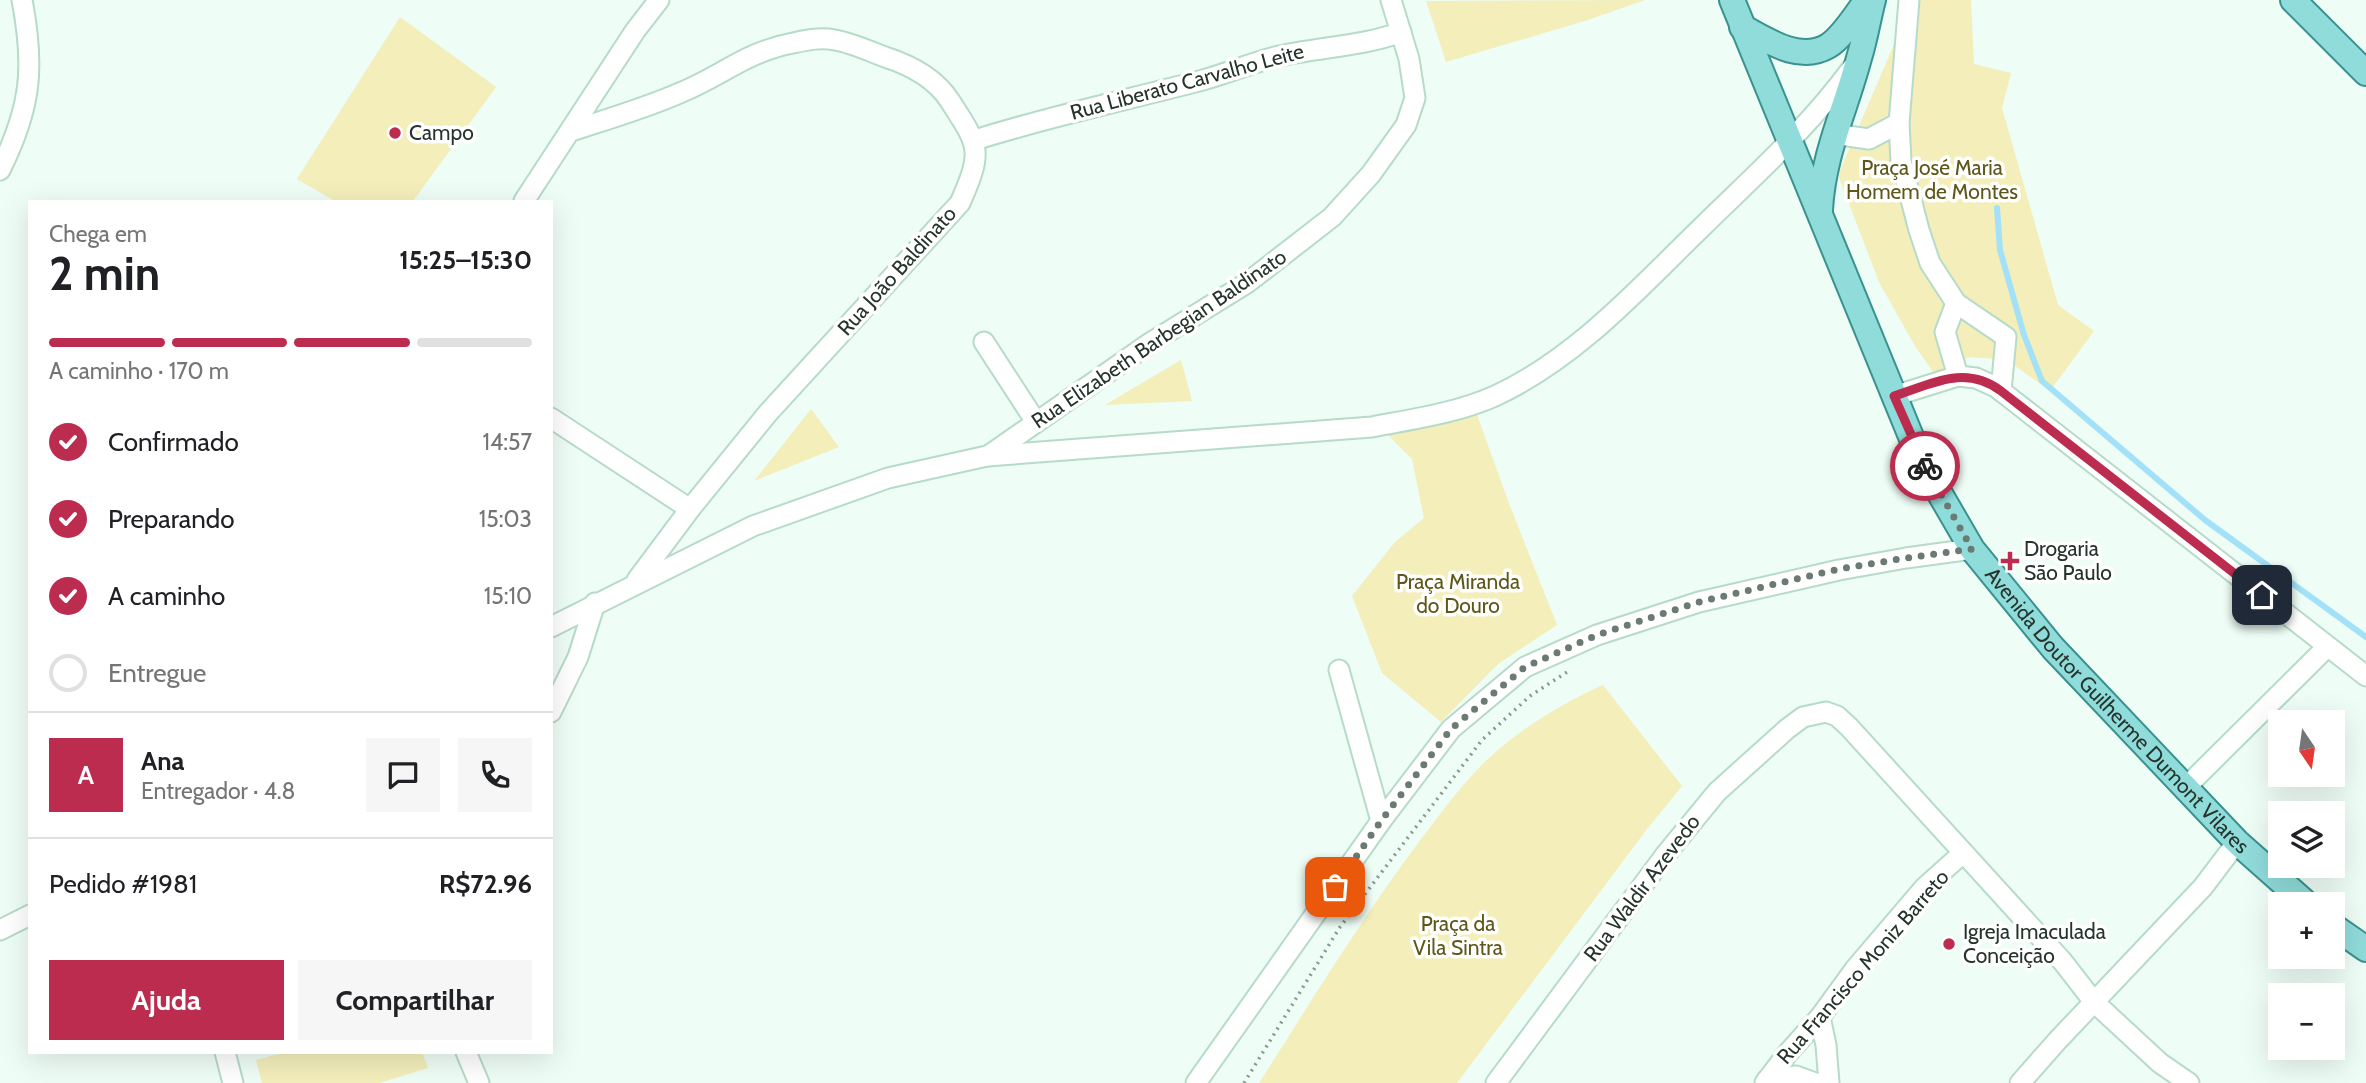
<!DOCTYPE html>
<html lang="pt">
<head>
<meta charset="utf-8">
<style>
	body { margin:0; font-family:Cabin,sans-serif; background:#f6f6f6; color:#202124; height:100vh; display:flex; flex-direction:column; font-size:26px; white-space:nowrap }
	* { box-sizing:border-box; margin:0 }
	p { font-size:23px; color:#757577 }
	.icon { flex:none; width:38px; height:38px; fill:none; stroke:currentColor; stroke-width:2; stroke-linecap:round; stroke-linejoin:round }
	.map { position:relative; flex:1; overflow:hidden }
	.panel { position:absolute; left:28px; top:200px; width:525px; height:854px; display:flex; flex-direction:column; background:#fff; border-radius:0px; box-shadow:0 7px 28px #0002 }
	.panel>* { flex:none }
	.needle { width:46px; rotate:167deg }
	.controls { position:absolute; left:2268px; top:710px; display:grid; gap:14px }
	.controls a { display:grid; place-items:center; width:77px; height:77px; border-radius:0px; background:#fff; box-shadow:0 7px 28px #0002; font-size:35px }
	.pin { position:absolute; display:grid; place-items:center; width:60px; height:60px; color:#fff; margin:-30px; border-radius:14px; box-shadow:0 4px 10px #0006 }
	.courier { position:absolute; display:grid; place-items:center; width:70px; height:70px; margin:-35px; border:5px solid #bc2c4f; border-radius:50%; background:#fff; color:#222; box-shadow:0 2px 9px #0007 }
	.head em { font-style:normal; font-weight:800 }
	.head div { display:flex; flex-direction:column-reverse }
	.head { display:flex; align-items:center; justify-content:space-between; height:119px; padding:0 21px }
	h1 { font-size:46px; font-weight:800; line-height:52px }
	.bar { display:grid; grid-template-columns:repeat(4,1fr); gap:10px 7px; align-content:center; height:84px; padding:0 21px }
	.bar i { height:9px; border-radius:5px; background:#e0e0e0 }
	.bar .active { background:#bc2c4f }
	.bar p { grid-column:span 4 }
	.line { display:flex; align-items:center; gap:18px; padding:0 21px; border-top:2px solid #e0e0e0 }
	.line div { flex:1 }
	.round { display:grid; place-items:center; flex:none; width:74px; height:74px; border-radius:0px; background:#f6f6f6 }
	ol { padding:0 21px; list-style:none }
	li { display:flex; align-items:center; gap:21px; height:77px }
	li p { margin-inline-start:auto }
	li .icon { padding:7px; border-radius:50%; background:#bc2c4f; color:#fff; stroke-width:4 }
	li:last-child { color:#757577 }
	li i { width:38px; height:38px; border:4px solid #e0e0e0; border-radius:50% }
	.cta { display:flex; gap:14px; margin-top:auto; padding:14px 21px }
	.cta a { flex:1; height:80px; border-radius:0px; background:#bc2c4f; color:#fff; font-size:28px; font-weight:800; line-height:80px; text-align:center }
	.cta a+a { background:#f6f6f6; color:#202124 }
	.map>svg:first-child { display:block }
	.green { fill:#f3eeba }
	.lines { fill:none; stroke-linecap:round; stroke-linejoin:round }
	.stream { stroke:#a3e1f9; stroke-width:6 }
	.minor-casing { stroke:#b6dbc8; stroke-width:23 }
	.major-casing { stroke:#3a928e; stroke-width:28 }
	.path { stroke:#899890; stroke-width:3.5; stroke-dasharray:2 5; stroke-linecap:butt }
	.minor { stroke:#fff; stroke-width:19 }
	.major { stroke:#90dcdb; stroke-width:24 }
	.done { stroke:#6b7a73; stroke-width:7; stroke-dasharray:0 12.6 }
	.route { stroke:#bc2c4f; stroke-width:9 }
	.poi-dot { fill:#bc2c4f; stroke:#fff; stroke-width:2.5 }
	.labels { text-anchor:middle; stroke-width:7; stroke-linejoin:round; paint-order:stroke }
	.street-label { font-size:21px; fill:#25342c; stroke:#fff }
	.poi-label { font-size:21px; fill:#25342c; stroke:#fff; text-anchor:start }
	.park-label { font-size:21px; fill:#5e5719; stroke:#fff }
</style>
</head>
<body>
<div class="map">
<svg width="2366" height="1083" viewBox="0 0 2366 1083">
	<rect width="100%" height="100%" fill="#eefdf6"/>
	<g class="green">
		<polygon points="1645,0 1588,20 1446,62 1426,1"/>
		<polygon points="1913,0 1971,0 1974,64 2011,73 2002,108 2058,305 2094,331 2050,391 2007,360 1970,357 1934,373 1915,346 1879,282 1838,175"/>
		<polygon points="400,17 496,87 413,201 335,201 297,179"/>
		<polygon points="1181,360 1192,401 1105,405"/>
		<polygon points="811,409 839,447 754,481"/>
		<polygon points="1477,415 1510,506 1557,625 1498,664 1441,722 1382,673 1352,596 1395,542 1424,518 1412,459 1388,435"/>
		<path d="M 1603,685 L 1682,786 L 1647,829 L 1457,1083 L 1259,1083 C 1311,1002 1361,919 1419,842 C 1440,814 1461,785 1487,760 C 1520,729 1562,703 1603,685 Z"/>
		<polygon points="286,1052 422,1052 428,1068 379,1083 262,1083 256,1060"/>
	</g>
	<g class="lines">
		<polyline class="stream" points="1997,208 2000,250 2024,335 2042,381 2205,520 2366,637"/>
		<g class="minor-casing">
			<g id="minor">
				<polyline points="1909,0 1899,123 1901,161 1919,230 1930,263 1956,303 2006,337 2001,391"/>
				<path d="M 571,131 C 608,119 646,108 682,92 C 723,75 746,52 793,43 C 807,40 820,37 835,40 C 852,43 869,51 885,57 C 910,65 936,79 950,101 C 980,147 983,151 960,203 L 768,413 L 690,509 L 637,580"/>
				<polyline points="1834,134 1869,139 1899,123"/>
				<path d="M 975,140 C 1050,116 1127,100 1203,80 C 1228,73 1251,63 1275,57 C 1317,47 1361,47 1401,32"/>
				<path d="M 0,170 C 31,108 35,68 22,0"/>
				<polyline points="524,201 635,31 659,0"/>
				<polyline points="1956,303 1945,332 1958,376"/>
				<polyline points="984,342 1036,422"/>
				<polyline points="1894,396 1958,376 1976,378 1996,387 2366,676"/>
				<polyline points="551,418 690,509"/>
				<polyline points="988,456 1150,343 1247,283 1332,217 1371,174 1406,125 1415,98 1409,59 1391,0"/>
				<path d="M 551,627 L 753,526 L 888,478 L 987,456 L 1372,427 C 1413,419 1457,413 1495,396 C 1577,358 1639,288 1703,226 C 1755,175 1809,127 1852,68"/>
				<polyline points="1339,670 1381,821"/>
				<polyline points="551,712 578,657 595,603"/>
				<polyline points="2186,787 2327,647"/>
				<polyline points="0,930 30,915"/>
				<polyline points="1820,1017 1826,1045 1829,1083"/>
				<polyline points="225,1052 233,1083"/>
				<polyline points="466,1052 479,1083"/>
				<polyline points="1767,1080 1796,1076 1815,1083"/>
				<polyline points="1196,1083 1381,821 1451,729 1525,667 1597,635 1699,602 1839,570 1906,558 1972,549"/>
				<polyline points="1496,1083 1666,854 1717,792 1787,729 1803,717 1826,712 1837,716 1849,727 2063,962 2094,1002 2160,1063 2189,1083"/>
				<polyline points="1765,1083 1787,1054 1820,1017 1855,969 1925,887 1963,853"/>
				<polyline points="2020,1083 2058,1040 2203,887 2237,842"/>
			</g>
		</g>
		<g class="major-casing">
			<g id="major">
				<path id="s1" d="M 1732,0 L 1912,439 L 1936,487 L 1972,549 L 2053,648 L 2237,842 L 2308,905"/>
				<polyline points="2293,0 2366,73"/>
				<path d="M 1742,27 C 1767,40 1799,63 1828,46 C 1842,38 1857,13 1867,0"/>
				<path d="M 1820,210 C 1823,154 1845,111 1859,58 C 1865,39 1868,19 1873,0"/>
				<polyline points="2333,926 2366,949"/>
			</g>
		</g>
		<polyline class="path" points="1244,1083 1340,927 1482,740 1530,696 1567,672"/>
		<use href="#minor" class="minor"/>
		<use href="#major" class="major"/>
	</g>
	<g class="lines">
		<polyline class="done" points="1335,887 1381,821 1451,729 1525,667 1597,635 1699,602 1839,569 1906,558 1972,549 1925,466"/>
		<path class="route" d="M 1925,466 L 1894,396 C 1932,384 1965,364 2001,391 L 2262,595"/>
	</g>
	<g class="poi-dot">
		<circle cx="395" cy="133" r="7"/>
		<path d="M2006.5 550.5h7v7h7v7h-7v7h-7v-7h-7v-7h7z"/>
		<circle cx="1949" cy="944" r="7"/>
	</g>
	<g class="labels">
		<g class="street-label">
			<text transform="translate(1187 82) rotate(-15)" y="7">Rua Liberato Carvalho Leite</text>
			<text transform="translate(897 271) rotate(-48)" y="7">Rua João Baldinato</text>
			<text transform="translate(1159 339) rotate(-34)" y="7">Rua Elizabeth Barbegian Baldinato</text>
			<text dy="7" stroke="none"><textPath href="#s1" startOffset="817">Avenida Doutor Guilherme Dumont Vilares</textPath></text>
			<text transform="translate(1642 888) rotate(-53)" y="7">Rua Waldir Azevedo</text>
			<text transform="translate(1863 967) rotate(-49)" y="7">Rua Francisco Moniz Barreto</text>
		</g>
		<g class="poi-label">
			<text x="409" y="140">Campo</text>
			<text x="2024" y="556">Drogaria<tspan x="2024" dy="24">São Paulo</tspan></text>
			<text x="1963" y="939">Igreja Imaculada<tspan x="1963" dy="24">Conceição</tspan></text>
		</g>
		<g class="park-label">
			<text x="1932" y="175">Praça José Maria<tspan x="1932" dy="24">Homem de Montes</tspan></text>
			<text x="1458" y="589">Praça Miranda<tspan x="1458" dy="24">do Douro</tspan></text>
			<text x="1458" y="931">Praça da<tspan x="1458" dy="24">Vila Sintra</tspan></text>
		</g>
	</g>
</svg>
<div class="controls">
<a><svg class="needle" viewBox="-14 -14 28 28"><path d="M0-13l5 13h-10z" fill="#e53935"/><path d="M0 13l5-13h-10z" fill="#757577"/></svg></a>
<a><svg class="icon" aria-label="layers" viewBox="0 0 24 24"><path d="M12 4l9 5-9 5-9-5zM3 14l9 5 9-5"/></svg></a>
<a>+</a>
<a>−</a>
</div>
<div class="pin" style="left:1335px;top:887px;background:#ea580c"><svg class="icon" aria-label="bag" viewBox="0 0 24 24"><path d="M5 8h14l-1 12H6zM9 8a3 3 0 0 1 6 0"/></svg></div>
<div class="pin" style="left:2262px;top:595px;background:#1f2937"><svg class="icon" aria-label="home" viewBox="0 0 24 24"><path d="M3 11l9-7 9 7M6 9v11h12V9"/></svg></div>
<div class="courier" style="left:1925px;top:466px"><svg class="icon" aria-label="bike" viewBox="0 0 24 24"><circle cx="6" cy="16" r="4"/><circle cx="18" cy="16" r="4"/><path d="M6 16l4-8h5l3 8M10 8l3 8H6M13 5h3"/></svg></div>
<section class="panel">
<div class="head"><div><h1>2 min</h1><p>Chega em</p></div><em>15:25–15:30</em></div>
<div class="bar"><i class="active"></i><i class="active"></i><i class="active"></i><i></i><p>A caminho · 170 m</p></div>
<ol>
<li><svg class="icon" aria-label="check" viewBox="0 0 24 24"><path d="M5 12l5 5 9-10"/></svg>Confirmado<p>14:57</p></li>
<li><svg class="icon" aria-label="check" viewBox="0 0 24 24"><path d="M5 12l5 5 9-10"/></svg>Preparando<p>15:03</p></li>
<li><svg class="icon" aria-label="check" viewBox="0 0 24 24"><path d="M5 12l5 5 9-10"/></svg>A caminho<p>15:10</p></li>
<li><i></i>Entregue</li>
</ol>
<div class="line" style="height:126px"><b class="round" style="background:#bc2c4f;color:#fff">A</b><div><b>Ana</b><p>Entregador · 4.8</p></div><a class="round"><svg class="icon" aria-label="chat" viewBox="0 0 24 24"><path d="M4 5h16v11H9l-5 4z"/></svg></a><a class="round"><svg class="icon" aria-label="phone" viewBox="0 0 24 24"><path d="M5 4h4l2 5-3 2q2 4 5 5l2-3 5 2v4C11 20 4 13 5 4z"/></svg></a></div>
<div class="line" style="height:91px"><div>Pedido #1981</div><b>R$72.96</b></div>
<div class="cta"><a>Ajuda</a><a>Compartilhar</a></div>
</section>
</div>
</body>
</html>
